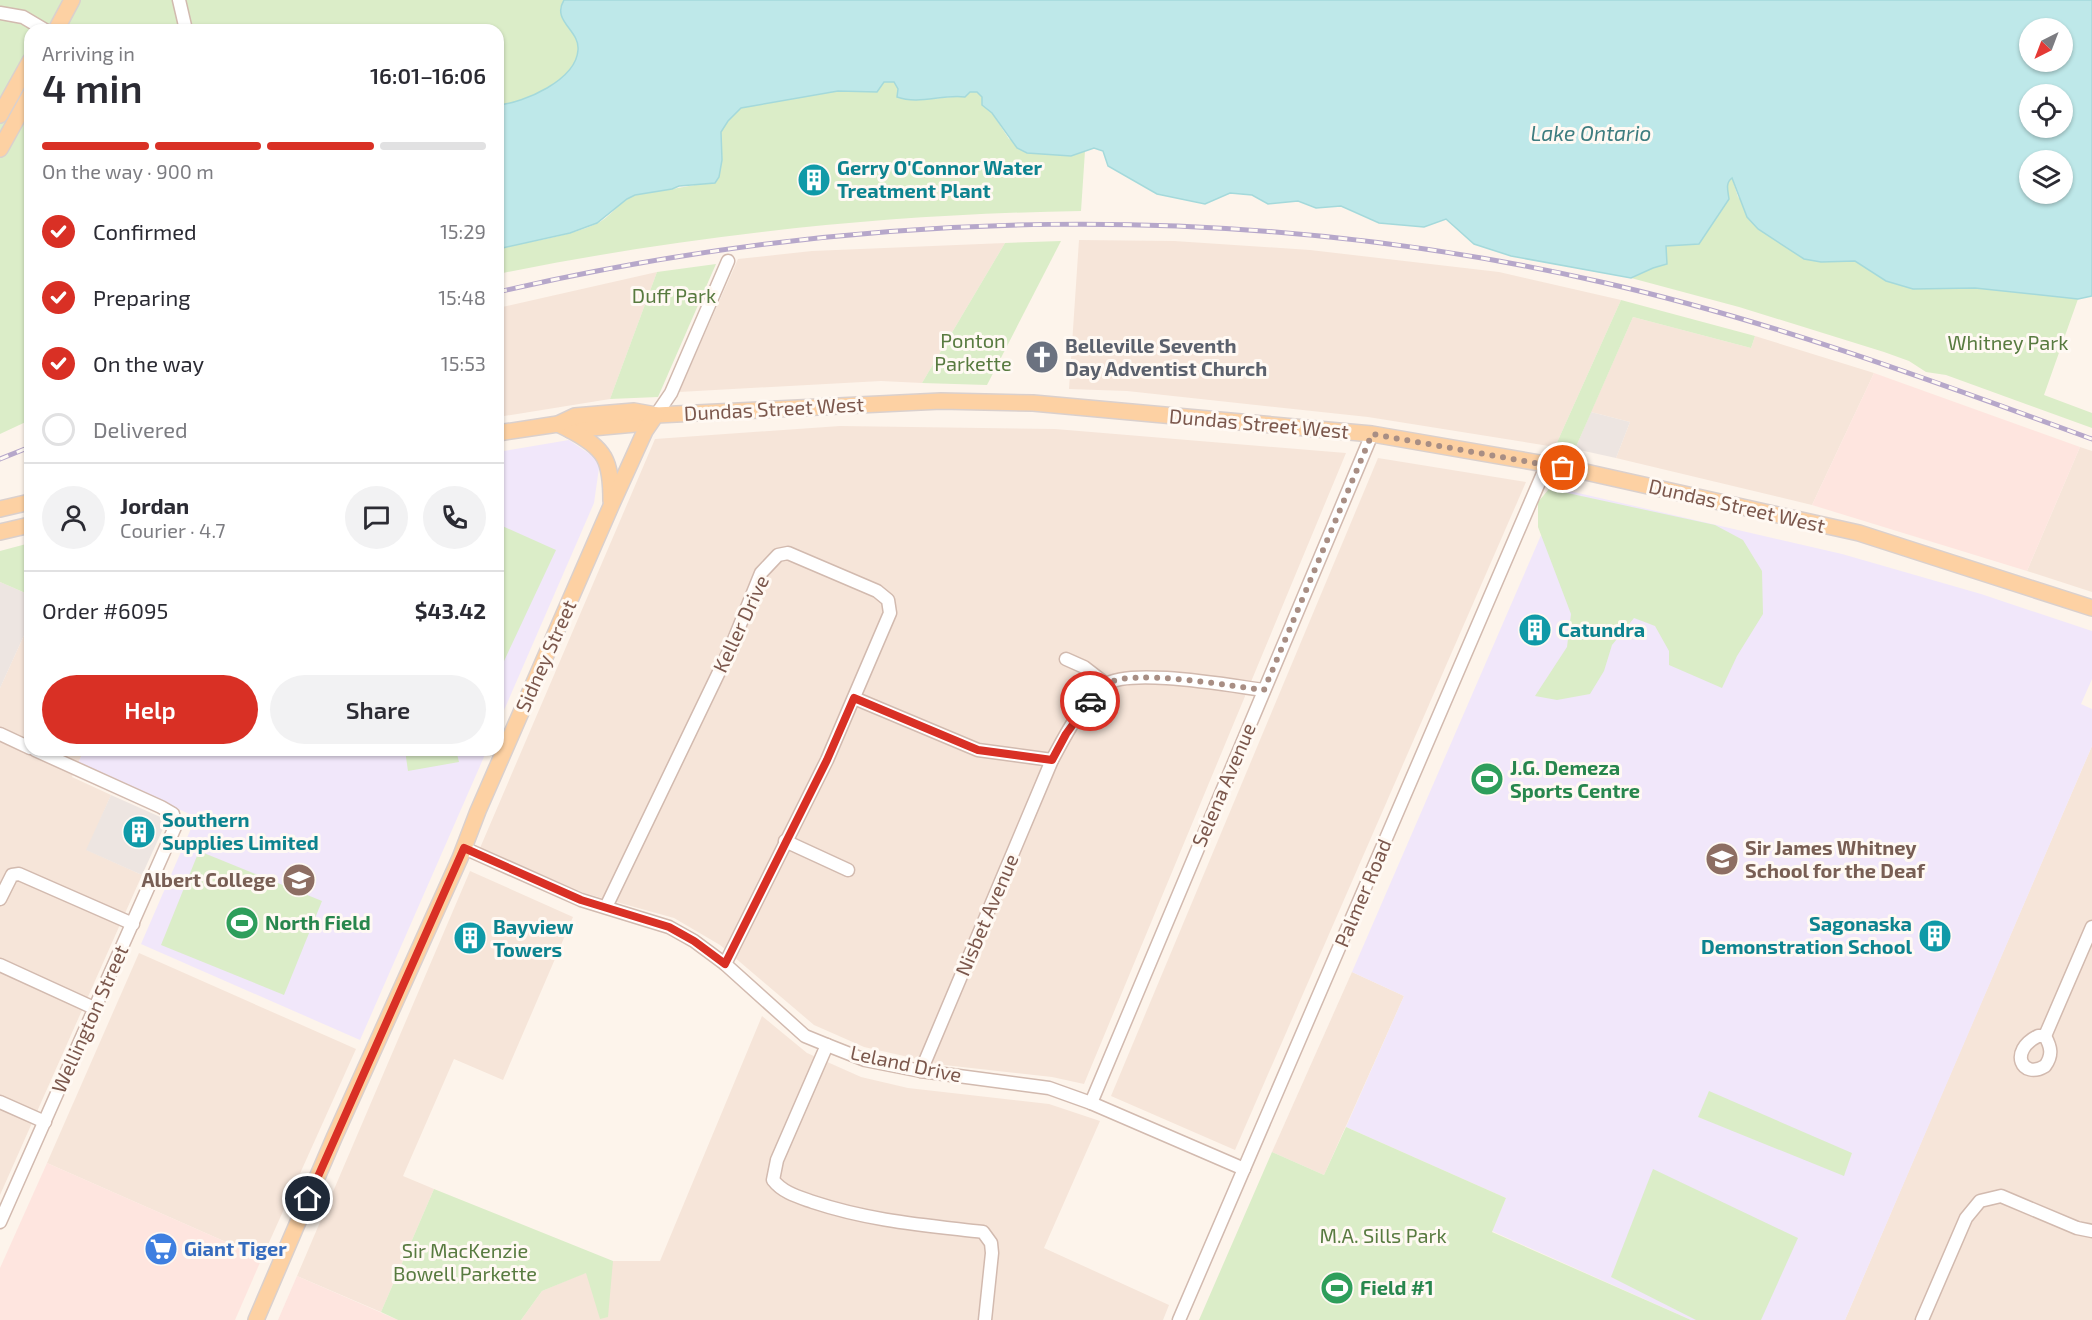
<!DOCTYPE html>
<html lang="en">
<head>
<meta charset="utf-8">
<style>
	body { margin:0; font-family:"Exo 2",sans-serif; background:#f2f2f3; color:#2b2b33; height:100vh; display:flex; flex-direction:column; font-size:22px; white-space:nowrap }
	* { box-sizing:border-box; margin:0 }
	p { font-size:20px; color:#7c7c81 }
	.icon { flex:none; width:33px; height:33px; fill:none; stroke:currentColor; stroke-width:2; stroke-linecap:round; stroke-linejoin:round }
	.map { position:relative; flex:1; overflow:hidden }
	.panel { position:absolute; left:24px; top:24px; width:480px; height:732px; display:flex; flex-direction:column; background:#fff; border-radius:18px; box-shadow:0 2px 4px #0004 }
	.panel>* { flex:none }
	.needle { width:39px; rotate:222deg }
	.buttons { position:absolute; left:2019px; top:18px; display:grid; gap:12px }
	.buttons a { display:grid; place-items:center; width:54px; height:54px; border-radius:50%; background:#fff; box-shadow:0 2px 4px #0004; font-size:30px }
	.pin { position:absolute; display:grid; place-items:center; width:51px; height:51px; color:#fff; margin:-26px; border:3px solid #fff; border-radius:50%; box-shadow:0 2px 6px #0007 }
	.courier { position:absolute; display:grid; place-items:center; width:60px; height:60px; margin:-30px; border:4px solid #d93025; border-radius:50%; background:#fff; color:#222; box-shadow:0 2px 8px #0007 }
	.head em { font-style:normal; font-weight:600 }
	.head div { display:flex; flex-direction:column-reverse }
	.head { display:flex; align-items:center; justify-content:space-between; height:102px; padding:0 18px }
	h1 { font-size:39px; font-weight:600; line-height:45px }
	.bar { display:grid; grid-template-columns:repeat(4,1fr); gap:9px 6px; align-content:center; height:72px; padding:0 18px }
	.bar i { height:8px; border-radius:4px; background:#e1e1e2 }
	.bar .current { background:#d93025 }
	.bar p { grid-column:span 4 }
	.line { display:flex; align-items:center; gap:15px; padding:0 18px; border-top:2px solid #e1e1e2 }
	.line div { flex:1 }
	.round { display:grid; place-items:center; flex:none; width:63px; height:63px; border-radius:32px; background:#f2f2f3 }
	ol { padding:0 18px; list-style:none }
	li { display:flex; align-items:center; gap:18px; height:66px }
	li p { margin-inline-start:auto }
	li .icon { padding:6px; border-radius:50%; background:#d93025; color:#fff; stroke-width:4 }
	li:last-child { color:#7c7c81 }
	li i { width:33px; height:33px; border:3px solid #e1e1e2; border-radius:50% }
	.button { display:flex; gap:12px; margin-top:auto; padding:12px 18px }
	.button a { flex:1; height:69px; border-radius:36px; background:#d93025; color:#fff; font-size:24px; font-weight:600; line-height:69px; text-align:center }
	.button a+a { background:#f2f2f3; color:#2b2b33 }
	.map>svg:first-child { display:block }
	.residential { fill:#f6e5d9 }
	.commercial { fill:#fee5df }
	.industrial { fill:#ede5e1 }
	.education { fill:#f1e7fa }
	.green { fill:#dbedc8 }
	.water { fill:#bee8e9; stroke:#a4d9db; stroke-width:1.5; fill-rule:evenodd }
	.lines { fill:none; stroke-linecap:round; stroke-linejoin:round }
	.minor-casing { stroke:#d2baaf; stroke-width:15 }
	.major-casing { stroke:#dad0cd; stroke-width:18 }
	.minor { stroke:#fff; stroke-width:12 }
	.major { stroke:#fdd1a3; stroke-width:15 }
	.rail-casing { stroke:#b6a7ca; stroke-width:5 }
	.rail { stroke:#fff9f3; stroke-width:3; stroke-dasharray:9; stroke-linecap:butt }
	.done { stroke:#a88e84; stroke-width:6; stroke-dasharray:0 10.8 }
	.route { stroke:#d93025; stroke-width:8 }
	.labels { text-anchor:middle; stroke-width:6; stroke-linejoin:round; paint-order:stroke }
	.culture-label { font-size:20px; font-weight:bold; fill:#0d838f; stroke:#fff9f3; text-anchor:start }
	.park-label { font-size:20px; fill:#587b40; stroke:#fff9f3 }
	.worship-label { font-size:20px; font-weight:bold; fill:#5b616d; stroke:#fff9f3; text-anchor:start }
	.street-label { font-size:20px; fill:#7b574c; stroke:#fff9f3 }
	.leisure-label { font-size:20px; font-weight:bold; fill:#27864d; stroke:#fff9f3; text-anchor:start }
	.education-label { font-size:20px; font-weight:bold; fill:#785e54; stroke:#fff9f3; text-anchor:start }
	.shop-label { font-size:20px; font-weight:bold; fill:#366cbe; stroke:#fff9f3; text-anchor:start }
	.water-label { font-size:21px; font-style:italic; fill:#3e7d80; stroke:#fff9f3 }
</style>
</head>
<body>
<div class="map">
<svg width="2092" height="1320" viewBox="0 0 2092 1320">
	<rect width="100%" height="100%" fill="#fdf4eb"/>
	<g class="residential">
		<polygon points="1079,240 1174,241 1310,250 1499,272 1621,300 1555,447 1368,417 1127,391 1069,389"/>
		<polygon points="1005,243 922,383 881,381 679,392 738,259 812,251"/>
		<polygon points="657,272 610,399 498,417 498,308"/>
		<polygon points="1633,317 1751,348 1755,336 1874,373 1812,505 1616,458 1630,422 1591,412"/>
		<polygon points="840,426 1055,429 1346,453 1084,1084 1052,1077 944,1065 864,1047 814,1025 720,945 674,918 584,893 480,848 655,439"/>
		<polygon points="2080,447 2092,451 2092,592 2027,571"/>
		<polygon points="1378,458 1526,482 1235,1150 1111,1096"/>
		<polygon points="30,622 30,750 84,750 72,777 111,795 87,850 142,875 0,1195 0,688"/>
		<polygon points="2092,746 2092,1320 1845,1320 1944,1089"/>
		<polygon points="470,871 573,917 503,1080 454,1059 403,1176 434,1189 381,1312 297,1276"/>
		<polygon points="139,953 356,1049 262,1258 47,1163"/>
		<polygon points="1352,972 1404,996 1324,1175 1272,1152"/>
		<polygon points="762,1016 807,1053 861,1077 908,1088 1049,1104 1100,1121 1044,1248 1169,1305 1163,1320 521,1320 542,1291 613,1261 660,1261"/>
	</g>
	<g class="commercial">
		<polygon points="1874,373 2080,447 2027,571 1812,505"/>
		<polygon points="47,1163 262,1258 235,1320 0,1320 0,1268"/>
		<polygon points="297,1276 398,1320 278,1320"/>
	</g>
	<g class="industrial">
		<polygon points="1591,412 1630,422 1616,458 1575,449"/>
		<polygon points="0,582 30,595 30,622 0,688"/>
		<polygon points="111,795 167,820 142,875 86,850"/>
	</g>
	<g class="education">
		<polygon points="569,440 600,461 594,503 498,724 498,452"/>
		<polygon points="1561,489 1842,554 1981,594 2092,631 2092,679 2081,704 2092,709 2092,746 1845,1320 1691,1320 1492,1231 1506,1198 1346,1127 1404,996 1352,972"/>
		<polygon points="84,750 487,750 360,1040 141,944 196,817 78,763"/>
	</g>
	<g class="green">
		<path d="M 0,0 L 564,0 C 551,21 580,30 578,50 C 576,80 524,103 498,105 L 498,30 L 30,30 L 30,420 L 0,434 Z"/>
		<path d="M 884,81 L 894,82 C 911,111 939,94 965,97 L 970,92 L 978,92 L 982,97 L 983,105 L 992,113 L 1009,139 L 1071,156 L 1085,151 L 1081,211 C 885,214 690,235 498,274 L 498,249 C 529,241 568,237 596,224 C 609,218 617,205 629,198 C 639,192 654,192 665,190 C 680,188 696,184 709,183 L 722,160 L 721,132 L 728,121 L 741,108 L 838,91 L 857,91 Z"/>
		<polygon points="1732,178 1738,197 1821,262 1855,261 1886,281 1913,289 1975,288 2078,299 2044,395 2092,413 2092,428 1946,375 1926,372 1909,361 1884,352 1739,307 1631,278 1653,268 1667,264 1665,246 1727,188 1729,181"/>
		<polygon points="1061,241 987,385 922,383 1005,243"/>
		<polygon points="716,264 658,397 610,399 657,272"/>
		<polygon points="1621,300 1755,336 1751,348 1633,317 1575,449 1555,447"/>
		<polygon points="1549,489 1715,525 1743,540 1762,571 1763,614 1737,656 1722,688 1669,665 1669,651 1655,626 1634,618 1612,645 1604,671 1590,694 1557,700 1535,696 1567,647 1571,614 1538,527 1538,502"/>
		<polygon points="498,524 556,550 498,674"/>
		<polygon points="30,543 30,595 0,582 0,551"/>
		<polygon points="405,750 456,750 459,762 408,771"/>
		<polygon points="199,851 322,901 284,995 161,945"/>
		<polygon points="1709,1091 1852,1153 1844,1176 1698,1117"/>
		<polygon points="1346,1127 1506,1198 1492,1232 1691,1320 1199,1320 1272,1152 1324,1175"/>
		<polygon points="1653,1169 1798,1238 1761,1320 1696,1320 1611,1277"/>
		<polygon points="434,1189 613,1261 608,1317 600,1319 586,1273 542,1291 521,1320 398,1320 381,1312"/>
	</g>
	<path class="water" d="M 564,0 L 2092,0 L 2092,296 L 2078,299 L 1975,288 L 1913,289 L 1886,281 L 1855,261 L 1821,262 L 1804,259 L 1758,229 L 1747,217 L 1732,178 C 1725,183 1728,191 1729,199 L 1699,244 L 1666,246 L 1667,264 L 1653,268 L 1631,278 L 1511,256 L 1474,244 L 1446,219 L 1424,227 L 1379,223 L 1341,206 L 1316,208 L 1298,201 L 1268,204 L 1252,195 L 1230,193 L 1205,204 L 1157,194 L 1108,166 L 1103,151 L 1094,148 L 1071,156 L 1027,153 L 1017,148 L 992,113 L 982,105 L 982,97 L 977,92 L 970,92 L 965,97 C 942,94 919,105 897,97 L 898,89 L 894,82 L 884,82 L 877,92 L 838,91 L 741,108 L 728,121 L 721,132 L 722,160 L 719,177 L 715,183 L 679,186 L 672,189 L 635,195 L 627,199 L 597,223 L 570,233 L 498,249 L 498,105 C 524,103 576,80 578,50 C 580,30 551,21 564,0 ZM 2030,28 L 2062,28 L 2062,62 L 2030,62 ZM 2030,94 L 2062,94 L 2062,128 L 2030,128 ZM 2030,160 L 2062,160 L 2062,194 L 2030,194 Z"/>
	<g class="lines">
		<g class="minor-casing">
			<g id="minor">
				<polyline points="179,0 186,30"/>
				<polyline points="0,13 23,17 45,30"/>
				<polyline points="656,415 671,393 728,261"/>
				<polyline points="1066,659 1084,667 1106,684"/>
				<polyline points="854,698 978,750 1052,760"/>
				<polyline points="0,734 30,748"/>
				<polyline points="785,841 848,870"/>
				<polyline points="464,848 581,900 669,927 694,941 725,964 805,1036 827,1045 865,1060 921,1071 1049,1088 1091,1103 1244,1169"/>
				<polyline points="0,899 12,875 19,874 133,924"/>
				<polyline points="606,907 731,647 761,573 778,555 788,553 877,591 888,600 890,613 827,760 725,964"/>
				<polyline points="0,965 94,1008"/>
				<path d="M 2038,1036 L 2045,1036 C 2051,1047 2053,1055 2045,1066 C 2022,1080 2008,1051 2038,1036 Z"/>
				<polyline points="2045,1036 2092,927"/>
				<path d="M 827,1045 L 777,1160 L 773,1180 C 783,1193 799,1197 813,1202 C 870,1221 924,1225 983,1232 L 991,1243 L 992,1253 L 985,1320"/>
				<path d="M 921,1071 L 1052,760 C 1065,736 1082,702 1105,685 C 1129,667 1232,686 1264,690"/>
				<polyline points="0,1102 45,1122"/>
				<polyline points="1091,1103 1372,434"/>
				<polyline points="0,1222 175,827 173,814 161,807 35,750"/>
				<polyline points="1179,1320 1547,464"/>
				<polyline points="1922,1320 1966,1218 1980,1201 2001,1196 2077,1228 2092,1231"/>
			</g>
		</g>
		<g class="major-casing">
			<g id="major">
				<polyline points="56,30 72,0"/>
				<polyline points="0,115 30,61"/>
				<polyline points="0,149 30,95"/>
				<polyline points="558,424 570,430 635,424 656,415"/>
				<path d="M 570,430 C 606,449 611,460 611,501"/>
				<polyline points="498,433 558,424 575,416 634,411 656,415 941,401 1033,403 1372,434 1563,467 1859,533 2092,608"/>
				<polyline points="0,509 30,502"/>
				<polyline points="0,532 30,525"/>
				<polyline points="256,1320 334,1138 460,858 478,811 611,506 645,431 656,415"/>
			</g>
		</g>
		<use href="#minor" class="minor"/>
		<use href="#major" class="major"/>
		<g class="rail-casing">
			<g id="rail">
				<path d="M 498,292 C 859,208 1240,199 1601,282 C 1769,320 1931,380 2092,439"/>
				<polyline points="0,459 30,447"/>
			</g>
		</g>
		<use href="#rail" class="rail"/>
	</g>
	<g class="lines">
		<path class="done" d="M 1090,701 C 1095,696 1100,687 1106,684 C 1133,668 1230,686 1264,690 L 1372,434 L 1563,468"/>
		<polyline class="route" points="308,1199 464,848 581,900 669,927 694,941 725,964 827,760 854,698 978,750 1052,760 1066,734 1090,701"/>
	</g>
	<defs>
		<g id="building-disc" transform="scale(1.725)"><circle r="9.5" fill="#0f9aa8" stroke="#fff9f3"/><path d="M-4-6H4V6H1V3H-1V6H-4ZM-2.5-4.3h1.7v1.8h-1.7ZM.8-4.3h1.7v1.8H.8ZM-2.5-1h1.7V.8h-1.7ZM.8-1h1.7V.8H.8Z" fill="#fff"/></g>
		<g id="church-disc" transform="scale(1.725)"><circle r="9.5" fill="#6b7280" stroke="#fff9f3"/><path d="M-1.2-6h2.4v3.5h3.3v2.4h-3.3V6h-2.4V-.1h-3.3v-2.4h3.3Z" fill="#fff"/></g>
		<g id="stadium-disc" transform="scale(1.725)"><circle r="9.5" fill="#2e9e5b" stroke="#fff9f3"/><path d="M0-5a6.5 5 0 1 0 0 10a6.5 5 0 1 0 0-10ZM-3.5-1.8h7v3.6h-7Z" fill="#fff"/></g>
		<g id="school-disc" transform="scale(1.725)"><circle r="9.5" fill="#8d6e63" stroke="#fff9f3"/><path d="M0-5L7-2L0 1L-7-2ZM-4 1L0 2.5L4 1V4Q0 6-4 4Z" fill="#fff"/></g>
		<g id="supermarket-disc" transform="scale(1.725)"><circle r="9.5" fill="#3f7fe0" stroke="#fff9f3"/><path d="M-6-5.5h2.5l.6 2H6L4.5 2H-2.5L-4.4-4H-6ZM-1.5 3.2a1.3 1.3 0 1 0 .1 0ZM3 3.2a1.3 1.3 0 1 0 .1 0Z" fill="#fff"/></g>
	</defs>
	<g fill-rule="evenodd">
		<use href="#building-disc" x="814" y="180"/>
		<use href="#church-disc" x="1042" y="357"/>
		<use href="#building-disc" x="1535" y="630"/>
		<use href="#stadium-disc" x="1487" y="779"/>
		<use href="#building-disc" x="139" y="832"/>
		<use href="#school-disc" x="1722" y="859"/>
		<use href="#school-disc" x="299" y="880"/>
		<use href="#stadium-disc" x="242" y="923"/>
		<use href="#building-disc" x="1935" y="936"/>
		<use href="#building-disc" x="470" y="938"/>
		<use href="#supermarket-disc" x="161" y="1249"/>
		<use href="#stadium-disc" x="1337" y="1288"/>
	</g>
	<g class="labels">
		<g class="culture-label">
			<text x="837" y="175">Gerry O'Connor Water<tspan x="837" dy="23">Treatment Plant</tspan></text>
			<text x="1558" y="637">Catundra</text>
			<text x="162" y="827">Southern<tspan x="162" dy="23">Supplies Limited</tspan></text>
			<text x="1912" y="931" text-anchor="end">Sagonaska<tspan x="1912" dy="23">Demonstration School</tspan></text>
			<text x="493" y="934">Bayview<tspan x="493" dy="23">Towers</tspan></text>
		</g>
		<g class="park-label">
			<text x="674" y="303">Duff Park</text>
			<text x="973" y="348">Ponton<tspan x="973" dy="23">Parkette</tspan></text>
			<text x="2008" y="350">Whitney Park</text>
			<text x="1383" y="1243">M.A. Sills Park</text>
			<text x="465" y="1258">Sir MacKenzie<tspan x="465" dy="23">Bowell Parkette</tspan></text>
		</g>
		<g class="worship-label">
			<text x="1065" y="353">Belleville Seventh<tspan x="1065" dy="23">Day Adventist Church</tspan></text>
		</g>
		<g class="street-label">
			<text transform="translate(774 409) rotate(-3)" y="7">Dundas Street West</text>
			<text transform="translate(1259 424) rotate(5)" y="7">Dundas Street West</text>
			<text transform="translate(1737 506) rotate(13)" y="7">Dundas Street West</text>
			<text transform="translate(741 624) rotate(-65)" y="7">Keller Drive</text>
			<text transform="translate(546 656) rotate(-66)" y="7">Sidney Street</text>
			<text transform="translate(1224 785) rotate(-67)" y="7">Selena Avenue</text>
			<text transform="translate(1363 893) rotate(-67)" y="7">Palmer Road</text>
			<text transform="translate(987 915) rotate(-67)" y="7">Nisbet Avenue</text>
			<text transform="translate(90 1019) rotate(-66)" y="7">Wellington Street</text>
			<text transform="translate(906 1064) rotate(12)" y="7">Leland Drive</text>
		</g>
		<g class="leisure-label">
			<text x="1510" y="775">J.G. Demeza<tspan x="1510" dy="23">Sports Centre</tspan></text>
			<text x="265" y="930">North Field</text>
			<text x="1360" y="1295">Field #1</text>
		</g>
		<g class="education-label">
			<text x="1745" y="855">Sir James Whitney<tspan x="1745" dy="23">School for the Deaf</tspan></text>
			<text x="276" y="887" text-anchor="end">Albert College</text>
		</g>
		<g class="shop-label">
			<text x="184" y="1256">Giant Tiger</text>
		</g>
		<g class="water-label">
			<text x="1591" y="141">Lake Ontario</text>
		</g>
	</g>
</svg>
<div class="buttons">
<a><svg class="needle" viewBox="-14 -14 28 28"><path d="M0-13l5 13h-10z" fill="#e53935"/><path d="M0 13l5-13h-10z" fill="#7c7c81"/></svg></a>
<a><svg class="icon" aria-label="locate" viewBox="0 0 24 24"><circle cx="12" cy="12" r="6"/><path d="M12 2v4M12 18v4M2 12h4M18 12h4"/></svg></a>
<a><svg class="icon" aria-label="layers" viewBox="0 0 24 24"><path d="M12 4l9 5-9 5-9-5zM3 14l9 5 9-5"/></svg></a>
</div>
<div class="pin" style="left:1563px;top:468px;background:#ea580c"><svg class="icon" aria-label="bag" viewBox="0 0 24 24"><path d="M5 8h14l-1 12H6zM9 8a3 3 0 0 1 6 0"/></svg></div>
<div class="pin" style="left:308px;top:1199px;background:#1f2937"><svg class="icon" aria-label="home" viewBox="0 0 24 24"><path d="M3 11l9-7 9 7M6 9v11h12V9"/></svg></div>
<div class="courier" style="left:1090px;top:701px"><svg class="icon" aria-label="car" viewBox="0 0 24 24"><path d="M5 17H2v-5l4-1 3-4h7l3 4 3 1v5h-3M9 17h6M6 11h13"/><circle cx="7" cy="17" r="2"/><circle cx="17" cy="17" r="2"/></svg></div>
<section class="panel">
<div class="head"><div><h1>4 min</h1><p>Arriving in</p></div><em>16:01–16:06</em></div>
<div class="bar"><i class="current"></i><i class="current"></i><i class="current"></i><i></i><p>On the way · 900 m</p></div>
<ol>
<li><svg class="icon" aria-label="check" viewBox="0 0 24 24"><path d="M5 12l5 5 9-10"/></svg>Confirmed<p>15:29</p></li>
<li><svg class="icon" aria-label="check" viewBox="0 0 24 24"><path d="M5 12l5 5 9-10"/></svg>Preparing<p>15:48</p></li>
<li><svg class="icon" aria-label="check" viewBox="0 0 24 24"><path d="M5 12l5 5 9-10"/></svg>On the way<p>15:53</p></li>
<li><i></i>Delivered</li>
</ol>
<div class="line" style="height:108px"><a class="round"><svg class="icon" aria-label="person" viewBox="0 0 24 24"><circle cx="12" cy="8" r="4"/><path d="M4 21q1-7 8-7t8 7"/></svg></a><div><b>Jordan</b><p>Courier · 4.7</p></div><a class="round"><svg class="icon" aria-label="chat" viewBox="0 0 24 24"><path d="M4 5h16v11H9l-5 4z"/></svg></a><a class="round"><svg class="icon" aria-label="phone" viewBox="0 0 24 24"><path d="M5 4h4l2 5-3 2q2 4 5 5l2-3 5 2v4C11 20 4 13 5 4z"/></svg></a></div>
<div class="line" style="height:78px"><div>Order #6095</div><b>$43.42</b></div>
<div class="button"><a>Help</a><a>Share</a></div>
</section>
</div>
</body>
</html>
